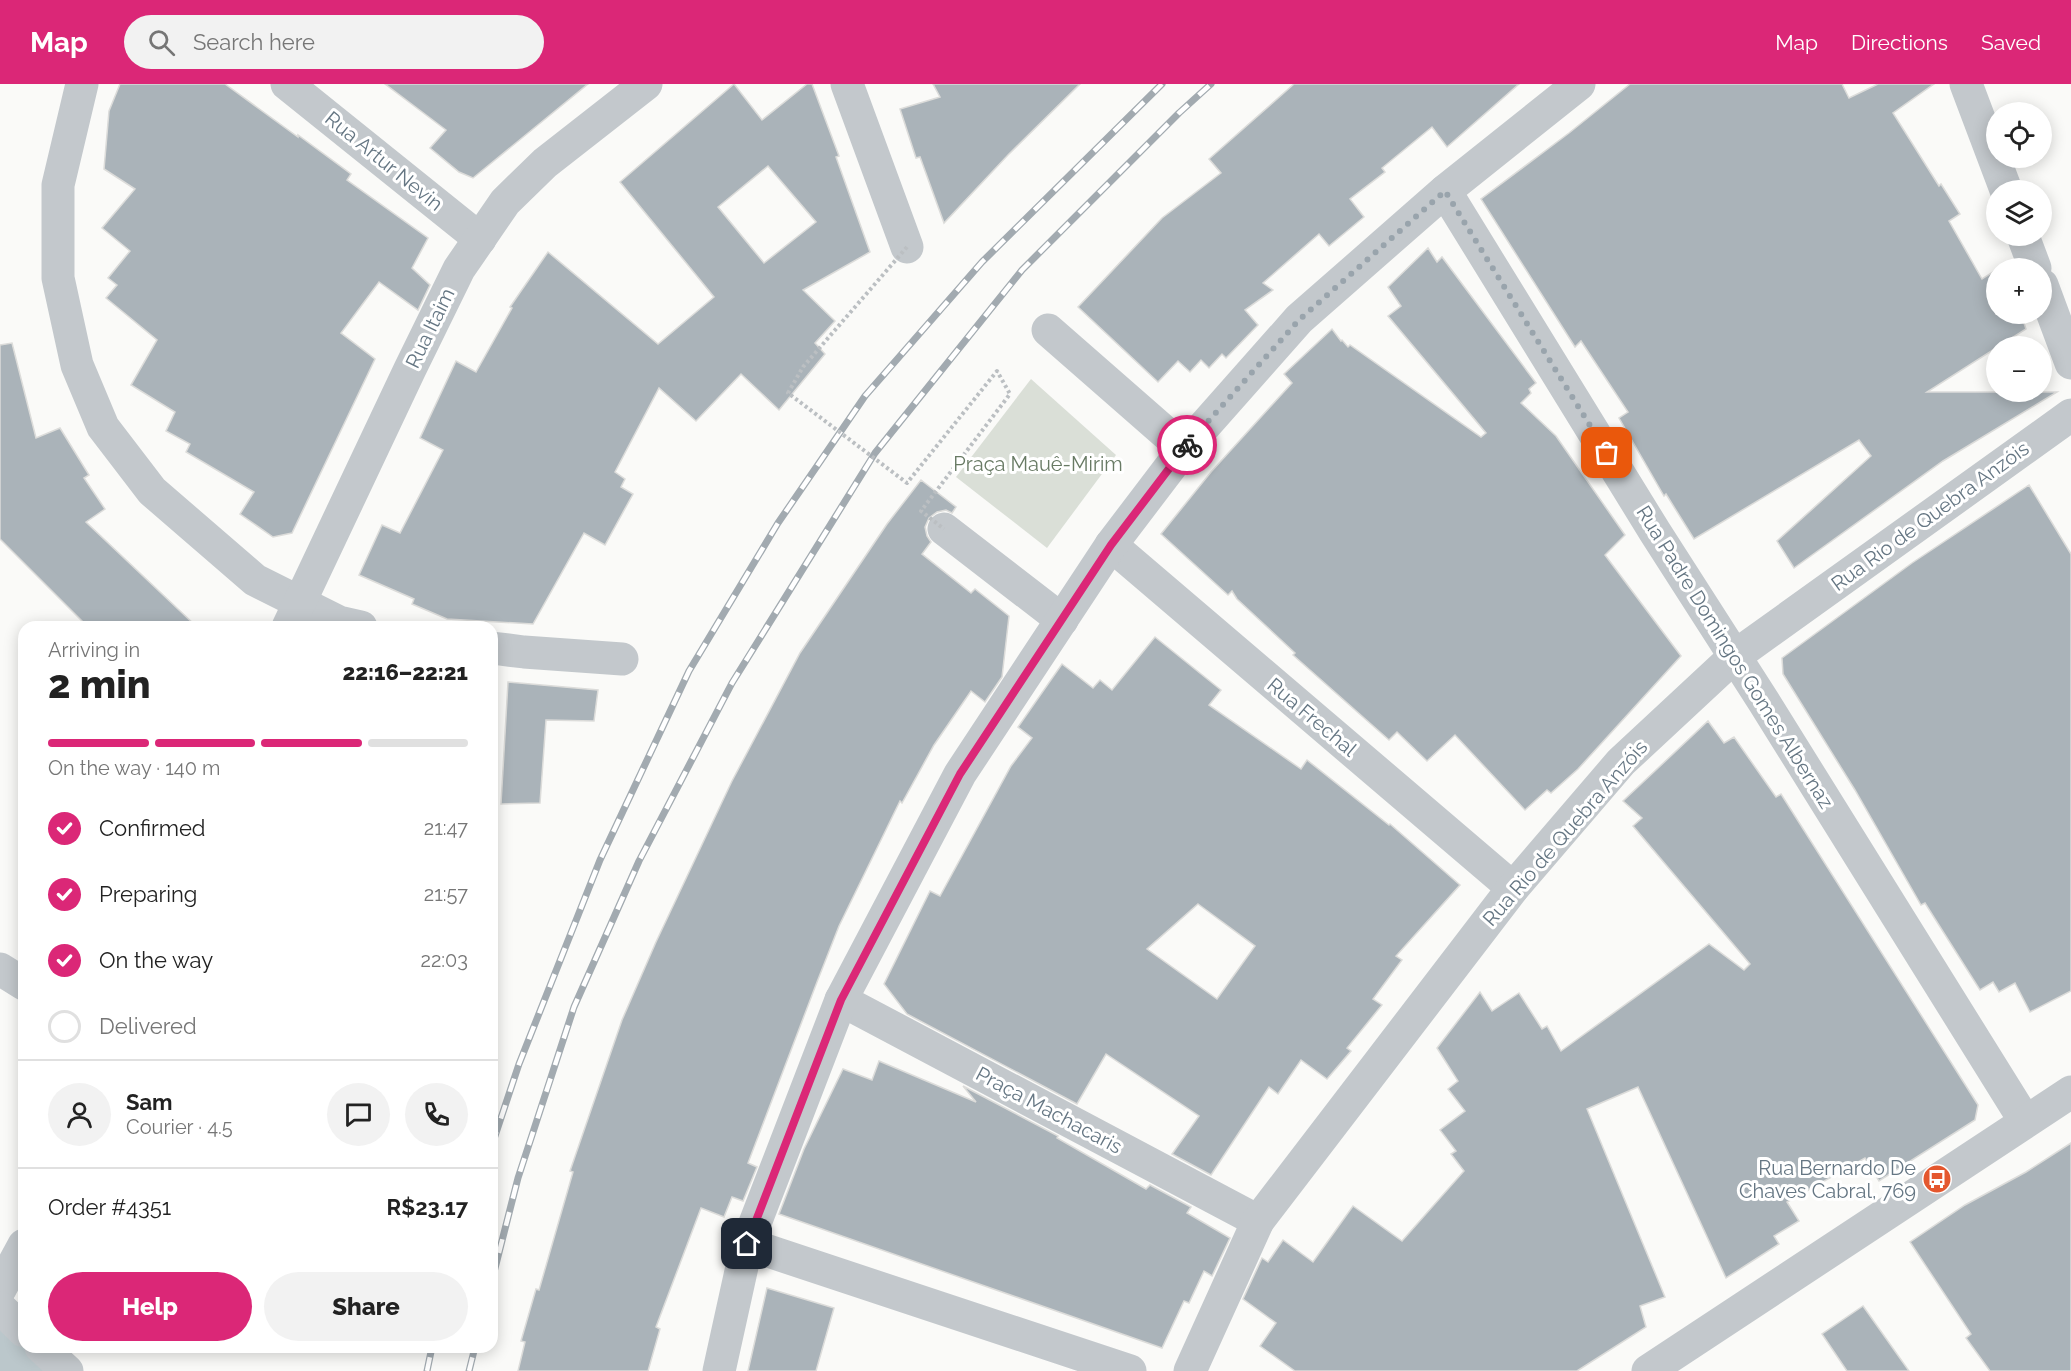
<!DOCTYPE html>
<html lang="en">
<head>
<meta charset="utf-8">
<style>
	body { margin:0; font-family:Raleway,sans-serif; background:#f2f2f2; color:#222; height:100vh; display:flex; flex-direction:column; font-size:22px; white-space:nowrap }
	* { box-sizing:border-box; margin:0 }
	p { font-size:20px; color:#767676 }
	.icon { flex:none; width:33px; height:33px; fill:none; stroke:currentColor; stroke-width:2; stroke-linecap:round; stroke-linejoin:round }
	.map { position:relative; flex:1; overflow:hidden }
	.side { position:absolute; left:18px; top:537px; width:480px; height:732px; display:flex; flex-direction:column; background:#fff; border-radius:18px; box-shadow:0 3px 15px #0003 }
	.side>* { flex:none }
	.buttons { position:absolute; left:1986px; top:18px; display:grid; gap:12px }
	.buttons a { display:grid; place-items:center; width:66px; height:66px; border-radius:50%; background:#fff; box-shadow:0 3px 15px #0003; font-size:30px }
	.pin { position:absolute; display:grid; place-items:center; width:51px; height:51px; color:#fff; margin:-26px; border-radius:12px; box-shadow:0 3px 9px #0006 }
	.courier { position:absolute; display:grid; place-items:center; width:60px; height:60px; margin:-30px; border:4px solid #db2777; border-radius:50%; background:#fff; color:#222; box-shadow:0 2px 8px #0007 }
	.head em { font-style:normal; font-weight:800 }
	.head div { display:flex; flex-direction:column-reverse }
	.head { display:flex; align-items:center; justify-content:space-between; height:102px; padding:0 30px }
	h1 { font-size:39px; font-weight:800; line-height:45px }
	.bar { display:grid; grid-template-columns:repeat(4,1fr); gap:9px 6px; align-content:center; height:72px; padding:0 30px }
	.bar i { height:8px; border-radius:4px; background:#e0e0e0 }
	.bar .selected { background:#db2777 }
	.bar p { grid-column:span 4 }
	.line { display:flex; align-items:center; gap:15px; padding:0 30px; border-top:2px solid #e0e0e0 }
	.line div { flex:1 }
	.round { display:grid; place-items:center; flex:none; width:63px; height:63px; border-radius:32px; background:#f2f2f2 }
	ol { padding:0 30px; list-style:none }
	li { display:flex; align-items:center; gap:18px; height:66px }
	li p { margin-inline-start:auto }
	li .icon { padding:6px; border-radius:50%; background:#db2777; color:#fff; stroke-width:4 }
	li:last-child { color:#767676 }
	li i { width:33px; height:33px; border:3px solid #e0e0e0; border-radius:50% }
	.button { display:flex; gap:12px; margin-top:auto; padding:12px 30px }
	.button a { flex:1; height:69px; border-radius:36px; background:#db2777; color:#fff; font-size:24px; font-weight:800; line-height:69px; text-align:center }
	.button a+a { background:#f2f2f2; color:#222 }
	header { display:flex; align-items:center; gap:36px; box-sizing:border-box; height:84px; padding:0 30px; background:#db2777; color:#fff }
	header strong { font-size:28px }
	nav { display:flex; gap:33px; margin-inline-start:auto; font-size:21px }
	.search { width:420px; height:54px; background:#f2f2f2; display:flex; align-items:center; gap:15px; box-sizing:border-box; padding:0 21px; border-radius:33px; color:#767676; font-size:22px }
	.map>svg:first-child { display:block }
	.green { fill:#dadfd7 }
	.lines { fill:none; stroke-linecap:round; stroke-linejoin:round }
	.river { stroke:#bbc7cb; stroke-width:76 }
	.building { fill:#aab3b9; stroke:#dcdcda; stroke-width:1.5; fill-rule:evenodd }
	.minor { stroke:#c3c8cc; stroke-width:33 }
	.tertiary { stroke:#c3c8cc; stroke-width:33 }
	.rail-casing { stroke:#a2aab0; stroke-width:7 }
	.rail { stroke:#fff; stroke-width:4.5; stroke-dasharray:14; stroke-linecap:butt }
	.path-bridge { stroke:#bbbfc2; stroke-width:4; stroke-dasharray:3 3; stroke-linecap:butt }
	.done { stroke:#99a4ac; stroke-width:6; stroke-dasharray:0 10.8 }
	.route { stroke:#db2777; stroke-width:8 }
	.labels { text-anchor:middle; stroke-width:6; stroke-linejoin:round; paint-order:stroke }
	.street-label { font-size:20px; fill:#657683; stroke:#fff }
	.park-label { font-size:20px; fill:#687a64; stroke:#fff }
	.poi-label { font-size:20px; fill:#657683; stroke:#fff; text-anchor:end }
</style>
</head>
<body>
<header>
<strong>Map</strong>
<div class="search"><svg class="icon" aria-label="search" viewBox="0 0 24 24"><circle cx="10" cy="10" r="6"/><path d="M15 15l6 6"/></svg>Search here</div>
<nav><a>Map</a><a>Directions</a><a>Saved</a></nav>
</header>
<div class="map">
<svg width="2071" height="1287" viewBox="0 0 2071 1287">
	<rect width="100%" height="100%" fill="#fafaf8"/>
	<polygon class="green" points="1031,295 1116,371 1047,464 956,393"/>
	<g class="lines">
		<polyline class="river" points="0,1270 17,1287"/>
	</g>
	<g class="building">
		<polygon points="120,0 225,0 298,53 298,51 351,90 347,96 428,154 412,184 430,201 418,226 379,198 341,249 375,275 292,449 273,453 240,430 254,408 186,368 190,360 166,347 175,328 131,301 157,256 106,214 117,201 108,194 130,167 102,144 135,105 104,85 109,27"/>
		<polygon points="385,0 588,0 473,94 459,88 430,64 446,46"/>
		<path d="M 734,0 L 762,36 L 807,0 L 812,0 L 839,72 L 836,73 L 870,168 L 803,206 L 835,237 L 815,259 L 825,270 L 779,326 L 741,290 L 696,337 L 659,304 L 615,388 L 625,395 L 621,403 L 633,410 L 605,461 L 584,449 L 533,540 L 447,535 L 412,520 L 414,515 L 359,491 L 382,441 L 400,449 L 443,366 L 420,354 L 456,277 L 476,288 L 512,224 L 510,223 L 548,168 L 658,260 L 714,213 L 620,98 ZM 768,82 L 816,138 L 764,179 L 718,123 Z"/>
		<polygon points="933,0 1080,0 1008,71 944,139 920,73 916,74 900,25 940,13"/>
		<polygon points="1294,0 1519,0 1447,63 1432,43 1382,84 1385,88 1350,115 1364,133 1329,162 1319,150 1263,199 1273,206 1245,226 1258,241 1226,274 1222,270 1209,284 1201,276 1190,288 1178,277 1158,298 1078,223 1162,134 1221,89 1209,75"/>
		<polygon points="1630,0 1842,0 1849,14 1878,0 1934,0 1893,29 1939,102 1941,100 1960,130 1949,137 1982,195 1996,186 1996,230 2021,230 2026,245 1927,308 2057,308 1943,377 1794,484 1777,457 1871,372 1859,356 1694,455 1666,410 1664,412 1619,334 1628,328 1581,257 1575,263 1481,115 1569,49"/>
		<polygon points="1428,164 1437,178 1442,173 1536,299 1529,305 1531,309 1521,319 1556,352 1625,451 1605,471 1681,572 1578,685 1551,709 1547,706 1525,726 1455,651 1427,677 1397,648 1389,656 1293,571 1295,569 1237,515 1232,507 1228,511 1161,450 1211,388 1292,299 1284,290 1332,245 1341,257 1342,256 1348,263 1350,261 1481,353 1486,349 1388,232 1401,222 1388,203"/>
		<polygon points="12,259 36,354 60,344 89,391 84,394 105,425 86,438 197,543 88,543 0,455 0,261"/>
		<polygon points="921,396 956,423 952,429 946,426 937,428 929,434 925,443 927,452 931,458 922,470 971,509 975,505 1009,532 1002,593 985,618 971,607 934,661 902,719 900,717 839,842 817,898 748,1079 757,1083 743,1117 732,1113 724,1133 701,1124 656,1243 660,1245 648,1287 518,1287 525,1258 521,1257 536,1205 539,1206 573,1088 570,1087 622,936 656,858 732,697 800,569 887,440"/>
		<polygon points="2029,401 2071,470 2071,907 2030,928 2015,899 1999,908 1993,898 1980,906 1925,819 1921,821 1855,706 1783,590 1782,574 1912,479"/>
		<path d="M 1155,553 L 1221,606 L 1209,621 L 1301,685 L 1307,676 L 1389,741 L 1390,740 L 1460,801 L 1396,872 L 1402,876 L 1373,915 L 1382,921 L 1347,964 L 1351,967 L 1327,995 L 1301,976 L 1278,1010 L 1269,1003 L 1211,1091 L 1172,1070 L 1199,1032 L 1106,970 L 1077,1020 L 907,930 L 884,900 L 930,807 L 940,812 L 1011,682 L 1032,654 L 1018,643 L 1062,580 L 1093,604 L 1100,596 L 1112,606 ZM 1198,820 L 1255,862 L 1217,915 L 1147,865 Z"/>
		<polygon points="508,598 598,606 594,637 546,636 540,719 501,720"/>
		<polygon points="1708,637 1724,659 1734,653 1776,713 1781,710 1978,1021 1975,1036 1879,1097 1865,1074 1787,1118 1799,1137 1774,1152 1779,1160 1726,1194 1638,1003 1587,1025 1665,1213 1640,1222 1646,1243 1577,1287 1295,1287 1260,1262 1276,1239 1243,1215 1262,1174 1268,1178 1283,1156 1313,1178 1353,1122 1402,1157 1464,1087 1451,1070 1456,1067 1440,1046 1465,1027 1448,1005 1458,997 1437,964 1480,908 1492,927 1519,909 1542,945 1547,942 1561,967 1709,860 1744,886 1750,880 1633,742 1642,734 1623,717"/>
		<polygon points="879,977 976,1018 963,1002 1058,1052 1057,1054 1146,1105 1150,1101 1191,1123 1187,1129 1230,1154 1212,1192 1204,1187 1189,1219 1184,1217 1162,1264 779,1130 804,1065 843,985 872,996"/>
		<polygon points="2071,1059 2071,1287 1990,1287 1966,1254 1971,1250 1910,1158 1965,1121 2026,1088"/>
		<polygon points="767,1204 834,1224 816,1287 748,1287"/>
		<polygon points="1863,1222 1909,1287 1847,1287 1822,1250"/>
	</g>
	<g class="lines">
		<g class="minor">
			<polyline points="82,0 58,101 58,194 77,281 103,343 152,407 255,496 339,538 361,543"/>
			<polyline points="287,0 480,155"/>
			<polyline points="847,0 907,163"/>
			<polyline points="1966,0 2006,106"/>
			<polyline points="1445,107 1655,448 1764,618 2025,1037"/>
			<polyline points="2023,152 2035,184"/>
			<polyline points="2042,201 2071,279"/>
			<polyline points="1048,246 1184,365"/>
			<polyline points="944,445 1062,536"/>
			<polyline points="1111,461 1513,804"/>
			<polyline points="288,543 410,285 459,185 505,118 545,79 646,0"/>
			<polyline points="492,564 524,568 622,575"/>
			<polyline points="0,885 24,900"/>
			<polyline points="841,916 1258,1137"/>
			<polyline points="747,1160 1130,1287"/>
			<polyline points="0,1205 24,1161"/>
			<polyline points="0,1224 24,1247"/>
			<polyline points="41,1263 67,1287"/>
			<polyline points="1190,1287 1258,1137 1513,804 1621,678 1735,572 2071,331"/>
		</g>
		<g class="tertiary">
			<polyline points="719,1287 747,1160 841,916 960,690 1111,461 1184,365 1299,235 1445,107 1579,0"/>
			<polyline points="1648,1287 2071,1008"/>
		</g>
		<g class="rail-casing">
			<g id="rail">
				<polyline points="492,1061 519,980 600,776 689,587 778,439 865,312 982,178 1162,0"/>
				<polyline points="492,1196 518,1094 574,923 639,777 732,599 875,369 1022,186 1179,29 1211,0"/>
				<polyline points="427,1287 432,1263"/>
				<polyline points="469,1287 475,1263"/>
			</g>
		</g>
		<use href="#rail" class="rail"/>
		<polyline class="path-bridge" points="907,163 803,283 788,309 907,399 997,287 1010,310 921,427 944,445"/>
	</g>
	<g class="lines">
		<polyline class="done" points="1187,361 1299,236 1445,107 1607,369"/>
		<polyline class="route" points="747,1160 841,916 960,690 1111,461 1187,361"/>
	</g>
	<defs>
		<g id="bus-disc" transform="scale(1.5)"><circle r="9.5" fill="#e4572e" stroke="#fff"/><path d="M-5-6H5V4H4V6H2V4H-2V6H-4V4H-5ZM-3.5-4V0h7V-4ZM-3.5 1.2v1.5H-2V1.2ZM2 1.2v1.5H3.5V1.2Z" fill="#fff"/></g>
	</defs>
	<g fill-rule="evenodd">
		<use href="#bus-disc" x="1937" y="1095"/>
	</g>
	<g class="labels">
		<g class="street-label">
			<text transform="translate(384 77) rotate(39)" y="7">Rua Artur Nevin</text>
			<text transform="translate(430 244) rotate(-64)" y="7">Rua Itaim</text>
			<text transform="translate(1930 432) rotate(-36)" y="7">Rua Rio de Quebra Anzóis</text>
			<text transform="translate(1735 573) rotate(58)" y="7">Rua Padre Domingos Gomes Albernaz</text>
			<text transform="translate(1312 633) rotate(40)" y="7">Rua Frechal</text>
			<text transform="translate(1565 749) rotate(-49)" y="7">Rua Rio de Quebra Anzóis</text>
			<text transform="translate(1049 1026) rotate(28)" y="7">Praça Machacaris</text>
		</g>
		<g class="park-label">
			<text x="1038" y="387">Praça Mauê-Mirim</text>
		</g>
		<g class="poi-label">
			<text x="1916" y="1091">Rua Bernardo De<tspan x="1916" dy="23">Chaves Cabral, 769</tspan></text>
		</g>
	</g>
</svg>
<div class="buttons">
<a><svg class="icon" aria-label="locate" viewBox="0 0 24 24"><circle cx="12" cy="12" r="6"/><path d="M12 2v4M12 18v4M2 12h4M18 12h4"/></svg></a>
<a><svg class="icon" aria-label="layers" viewBox="0 0 24 24"><path d="M12 4l9 5-9 5-9-5zM3 14l9 5 9-5"/></svg></a>
<a>+</a>
<a>−</a>
</div>
<div class="pin" style="left:1607px;top:369px;background:#ea580c"><svg class="icon" aria-label="bag" viewBox="0 0 24 24"><path d="M5 8h14l-1 12H6zM9 8a3 3 0 0 1 6 0"/></svg></div>
<div class="pin" style="left:747px;top:1160px;background:#1f2937"><svg class="icon" aria-label="home" viewBox="0 0 24 24"><path d="M3 11l9-7 9 7M6 9v11h12V9"/></svg></div>
<div class="courier" style="left:1187px;top:361px"><svg class="icon" aria-label="bike" viewBox="0 0 24 24"><circle cx="6" cy="16" r="4"/><circle cx="18" cy="16" r="4"/><path d="M6 16l4-8h5l3 8M10 8l3 8H6M13 5h3"/></svg></div>
<section class="side">
<div class="head"><div><h1>2 min</h1><p>Arriving in</p></div><em>22:16–22:21</em></div>
<div class="bar"><i class="selected"></i><i class="selected"></i><i class="selected"></i><i></i><p>On the way · 140 m</p></div>
<ol>
<li><svg class="icon" aria-label="check" viewBox="0 0 24 24"><path d="M5 12l5 5 9-10"/></svg>Confirmed<p>21:47</p></li>
<li><svg class="icon" aria-label="check" viewBox="0 0 24 24"><path d="M5 12l5 5 9-10"/></svg>Preparing<p>21:57</p></li>
<li><svg class="icon" aria-label="check" viewBox="0 0 24 24"><path d="M5 12l5 5 9-10"/></svg>On the way<p>22:03</p></li>
<li><i></i>Delivered</li>
</ol>
<div class="line" style="height:108px"><a class="round"><svg class="icon" aria-label="person" viewBox="0 0 24 24"><circle cx="12" cy="8" r="4"/><path d="M4 21q1-7 8-7t8 7"/></svg></a><div><b>Sam</b><p>Courier · 4.5</p></div><a class="round"><svg class="icon" aria-label="chat" viewBox="0 0 24 24"><path d="M4 5h16v11H9l-5 4z"/></svg></a><a class="round"><svg class="icon" aria-label="phone" viewBox="0 0 24 24"><path d="M5 4h4l2 5-3 2q2 4 5 5l2-3 5 2v4C11 20 4 13 5 4z"/></svg></a></div>
<div class="line" style="height:78px"><div>Order #4351</div><b>R$23.17</b></div>
<div class="button"><a>Help</a><a>Share</a></div>
</section>
</div>
</body>
</html>
